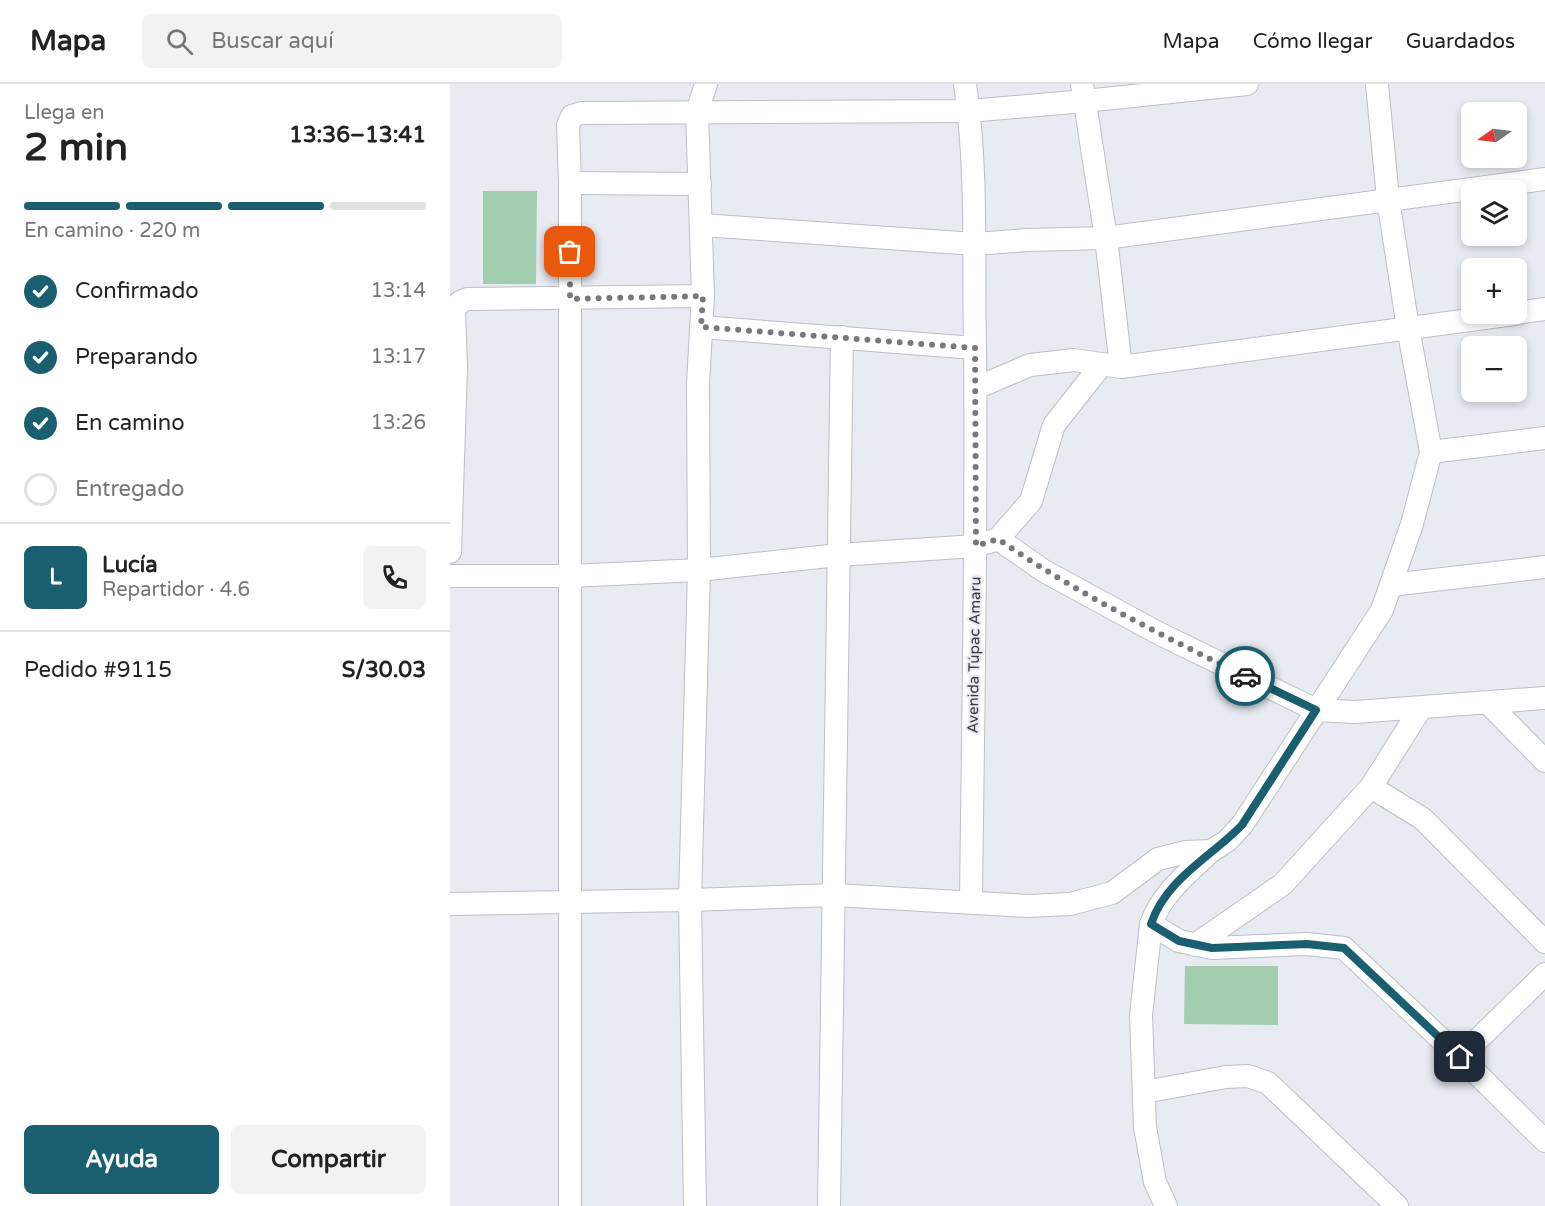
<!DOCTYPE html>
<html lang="es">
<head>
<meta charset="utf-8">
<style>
	body { margin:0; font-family:"Varela Round",sans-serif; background:#f2f2f2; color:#222; height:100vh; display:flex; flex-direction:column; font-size:22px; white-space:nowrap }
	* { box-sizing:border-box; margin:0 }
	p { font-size:20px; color:#767676 }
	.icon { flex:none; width:33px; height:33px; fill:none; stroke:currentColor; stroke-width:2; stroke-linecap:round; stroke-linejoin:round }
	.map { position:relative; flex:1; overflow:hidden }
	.details { display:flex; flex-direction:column; background:#fff; width:450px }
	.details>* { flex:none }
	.needle { width:39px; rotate:256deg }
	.controls { position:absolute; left:1011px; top:18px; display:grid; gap:12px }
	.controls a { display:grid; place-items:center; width:66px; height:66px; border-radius:9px; background:#fff; box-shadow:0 3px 9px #0003; font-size:30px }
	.pin { position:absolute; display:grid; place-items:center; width:51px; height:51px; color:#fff; margin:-26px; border-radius:12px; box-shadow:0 3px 9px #0006 }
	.courier { position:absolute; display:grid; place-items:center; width:60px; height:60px; margin:-30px; border:4px solid #195f70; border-radius:50%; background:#fff; color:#222; box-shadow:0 2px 8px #0007 }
	.overview em { font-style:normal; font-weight:800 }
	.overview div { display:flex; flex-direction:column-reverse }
	.overview { display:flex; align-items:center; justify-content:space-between; height:102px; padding:0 24px }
	h1 { font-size:39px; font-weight:800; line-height:45px }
	.bar { display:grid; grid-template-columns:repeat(4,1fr); gap:9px 6px; align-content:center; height:72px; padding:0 24px }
	.bar i { height:8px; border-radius:4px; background:#e0e0e0 }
	.bar .current { background:#195f70 }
	.bar p { grid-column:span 4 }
	.line { display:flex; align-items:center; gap:15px; padding:0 24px; border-top:2px solid #e0e0e0 }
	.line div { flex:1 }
	.round { display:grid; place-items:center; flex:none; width:63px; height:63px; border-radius:9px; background:#f2f2f2 }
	ol { padding:0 24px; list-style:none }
	li { display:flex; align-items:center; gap:18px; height:66px }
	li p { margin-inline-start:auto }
	li .icon { padding:6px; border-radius:50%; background:#195f70; color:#fff; stroke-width:4 }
	li:last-child { color:#767676 }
	li i { width:33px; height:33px; border:3px solid #e0e0e0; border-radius:50% }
	.action { display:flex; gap:12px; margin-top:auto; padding:12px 24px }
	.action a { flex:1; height:69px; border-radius:9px; background:#195f70; color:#fff; font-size:24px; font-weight:800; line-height:69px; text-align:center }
	.action a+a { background:#f2f2f2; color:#222 }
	header { display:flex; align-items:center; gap:36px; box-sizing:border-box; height:84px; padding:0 30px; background:#fff; border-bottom:2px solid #e0e0e0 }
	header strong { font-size:28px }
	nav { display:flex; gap:33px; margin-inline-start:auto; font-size:21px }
	.search { width:420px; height:54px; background:#f2f2f2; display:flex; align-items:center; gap:15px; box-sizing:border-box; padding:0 21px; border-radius:9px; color:#767676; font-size:22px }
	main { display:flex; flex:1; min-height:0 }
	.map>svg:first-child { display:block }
	.park { fill:#a2cdae }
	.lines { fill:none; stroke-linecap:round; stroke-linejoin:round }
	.minor-casing { stroke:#bdbec6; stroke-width:24 }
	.minor { stroke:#fff; stroke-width:22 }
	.done { stroke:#77787d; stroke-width:6; stroke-dasharray:0 10.8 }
	.route { stroke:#195f70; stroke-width:8 }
	.labels { text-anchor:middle; stroke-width:4.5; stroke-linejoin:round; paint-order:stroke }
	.street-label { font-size:15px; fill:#3a3a3d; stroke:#e9ebf3 }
</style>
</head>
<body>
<header>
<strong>Mapa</strong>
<div class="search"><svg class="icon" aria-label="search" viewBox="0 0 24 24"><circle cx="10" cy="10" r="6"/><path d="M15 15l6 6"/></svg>Buscar aquí</div>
<nav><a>Mapa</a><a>Cómo llegar</a><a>Guardados</a></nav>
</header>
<main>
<section class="details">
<div class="overview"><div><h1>2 min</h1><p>Llega en</p></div><em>13:36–13:41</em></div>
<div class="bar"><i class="current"></i><i class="current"></i><i class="current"></i><i></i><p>En camino · 220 m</p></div>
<ol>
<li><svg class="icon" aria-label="check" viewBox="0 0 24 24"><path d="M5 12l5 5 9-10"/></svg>Confirmado<p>13:14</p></li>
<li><svg class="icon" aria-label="check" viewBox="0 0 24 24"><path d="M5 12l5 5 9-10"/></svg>Preparando<p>13:17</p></li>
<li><svg class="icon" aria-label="check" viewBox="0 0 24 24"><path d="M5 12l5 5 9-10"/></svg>En camino<p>13:26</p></li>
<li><i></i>Entregado</li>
</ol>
<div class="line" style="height:108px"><b class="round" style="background:#195f70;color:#fff">L</b><div><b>Lucía</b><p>Repartidor · 4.6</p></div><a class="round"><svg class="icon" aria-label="phone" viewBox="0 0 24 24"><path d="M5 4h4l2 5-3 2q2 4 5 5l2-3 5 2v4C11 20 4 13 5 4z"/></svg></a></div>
<div class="line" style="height:78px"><div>Pedido #9115</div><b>S/30.03</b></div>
<div class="action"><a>Ayuda</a><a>Compartir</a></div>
</section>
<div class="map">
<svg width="1095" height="1122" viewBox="0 0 1095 1122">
	<rect width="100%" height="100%" fill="#e9ebf3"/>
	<g class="park">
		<polygon points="33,107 87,107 86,200 33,200"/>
		<polygon points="735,882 828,882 828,941 734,940"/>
	</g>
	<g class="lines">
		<g class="minor-casing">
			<g id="minor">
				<path d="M 515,0 C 528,87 523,176 525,263 C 527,448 523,633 521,818"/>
				<polyline points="632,0 656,154 671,283"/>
				<polyline points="120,99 250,100"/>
				<polyline points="252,141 525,160 577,156 656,154 1095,95"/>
				<polyline points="1066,229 1095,225"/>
				<polyline points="251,243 525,264"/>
				<polyline points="526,304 580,281 624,276 671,283 1064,230"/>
				<polyline points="981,368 1095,354"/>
				<polyline points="548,455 594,487 708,549 866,626 905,628 1095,614"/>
				<polyline points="0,468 6,283 4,226 10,218 17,215 253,212"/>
				<polyline points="0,492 120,492 249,486 388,471 526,462 548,455 581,417 604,341 652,280"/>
				<polyline points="941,501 1095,483"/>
				<polyline points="1038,619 1095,677"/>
				<polyline points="921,703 973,735 1095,858"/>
				<polyline points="0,820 240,816 384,811 579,822 620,820 662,809 708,775 736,768 761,767 777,757 792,741 932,526 962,440 981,368 958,244 938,115 927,0"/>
				<polyline points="701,840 729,857 762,864 857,860 894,864 1010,973 1095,1057"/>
				<polyline points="745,861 833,800 921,703 971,624"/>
				<polyline points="1010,973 1095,890"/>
				<polyline points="694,1008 776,993 798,992 818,999 947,1122"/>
				<polyline points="120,1122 120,99 118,41 122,32 132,29 519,27 635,17 797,0"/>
				<polyline points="245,1122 240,816 249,486 248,299 253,212 247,28 256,0"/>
				<polyline points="379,1122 392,253"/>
				<path d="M 716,1122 L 705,1098 L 695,1043 L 691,931 L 701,840 C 712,809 738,789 761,767"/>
			</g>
		</g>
		<use href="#minor" class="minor"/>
	</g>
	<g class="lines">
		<path class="done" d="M 120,168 L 120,215 L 253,212 L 251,243 L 525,264 L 526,462 L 548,455 C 626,509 711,551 795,592"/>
		<path class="route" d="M 795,592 L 866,626 L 792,741 C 761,773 716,795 701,840 L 729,857 L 762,864 L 857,860 L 894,864 L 1010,973"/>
	</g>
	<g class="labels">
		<g class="street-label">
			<text transform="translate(524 571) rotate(-89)" y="5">Avenida Túpac Amaru</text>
		</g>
	</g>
</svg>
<div class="controls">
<a><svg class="needle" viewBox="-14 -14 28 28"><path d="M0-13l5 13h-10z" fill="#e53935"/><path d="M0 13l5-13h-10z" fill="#767676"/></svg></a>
<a><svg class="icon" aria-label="layers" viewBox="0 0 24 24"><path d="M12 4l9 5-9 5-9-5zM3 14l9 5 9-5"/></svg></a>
<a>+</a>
<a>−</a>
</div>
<div class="pin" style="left:120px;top:168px;background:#ea580c"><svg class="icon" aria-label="bag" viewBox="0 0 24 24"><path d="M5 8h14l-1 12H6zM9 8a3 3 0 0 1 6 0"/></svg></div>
<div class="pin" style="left:1010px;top:973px;background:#1f2937"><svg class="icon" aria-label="home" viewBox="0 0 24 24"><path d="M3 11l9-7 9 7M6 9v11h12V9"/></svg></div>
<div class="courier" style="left:795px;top:592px"><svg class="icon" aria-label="car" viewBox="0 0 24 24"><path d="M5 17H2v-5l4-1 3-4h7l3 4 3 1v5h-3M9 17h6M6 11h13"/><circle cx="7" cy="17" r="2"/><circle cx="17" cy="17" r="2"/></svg></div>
</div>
</main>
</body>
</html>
